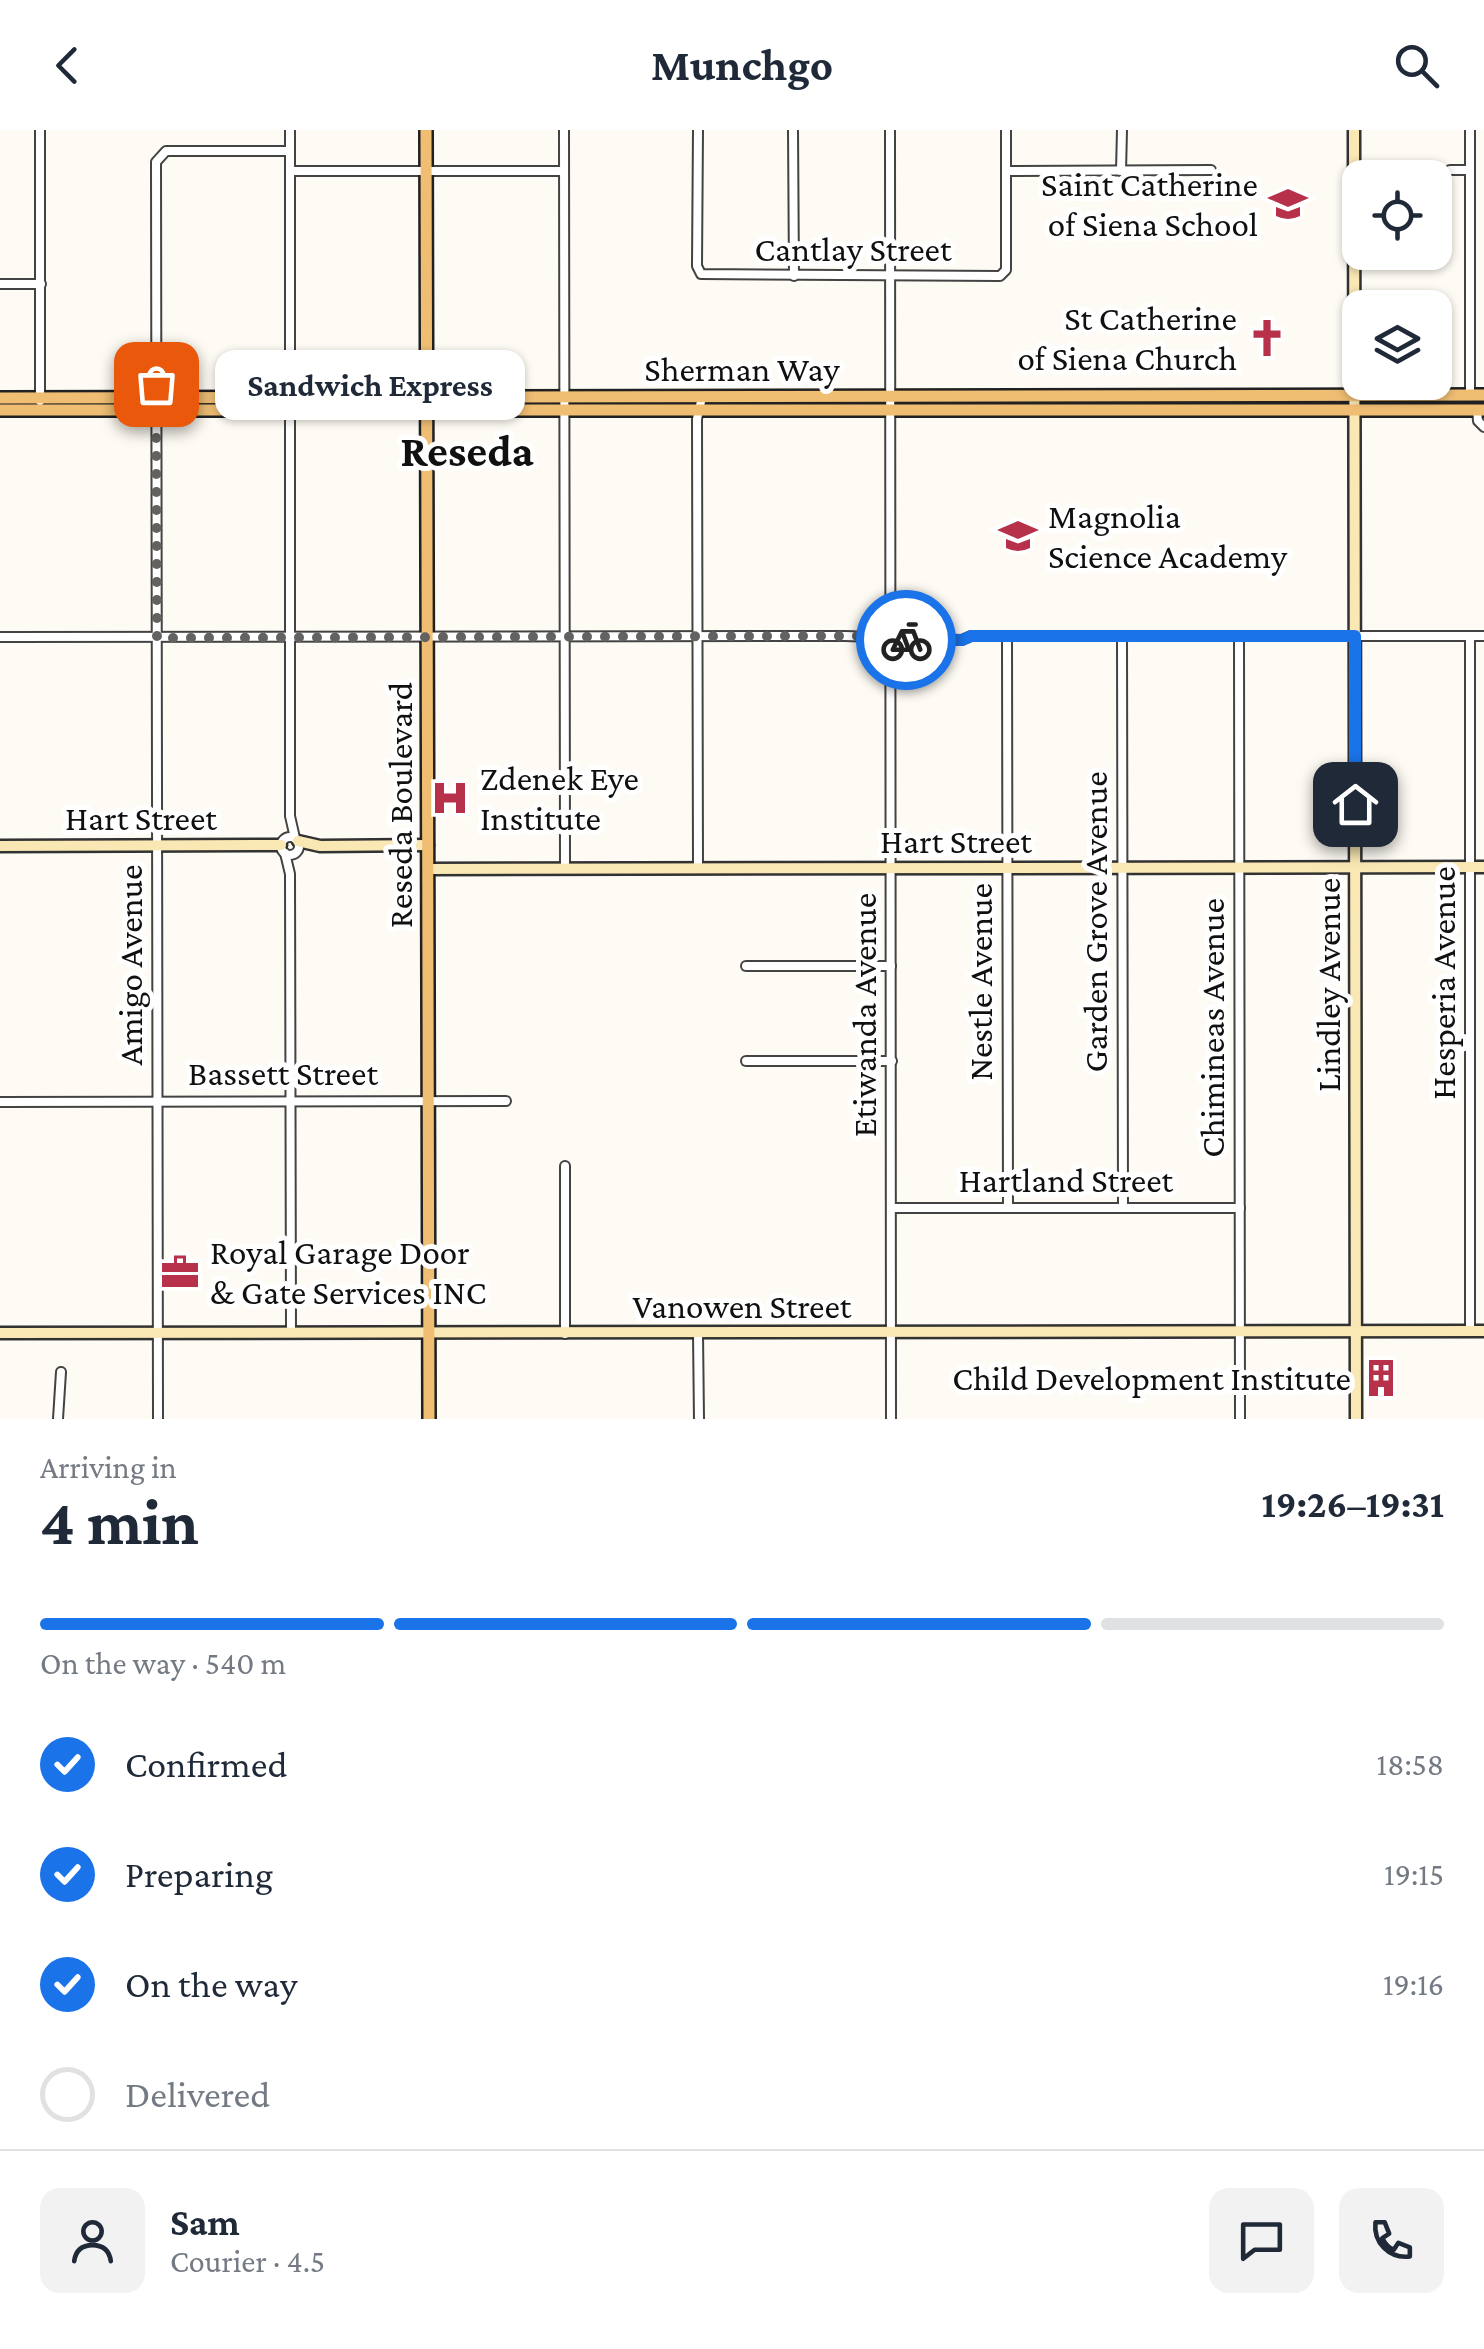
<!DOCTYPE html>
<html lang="en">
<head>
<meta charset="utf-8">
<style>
	body { margin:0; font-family:"Crimson Pro",serif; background:#f2f2f3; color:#1f2937; height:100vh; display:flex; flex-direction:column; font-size:38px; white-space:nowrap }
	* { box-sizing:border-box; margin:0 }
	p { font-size:32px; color:#747a83 }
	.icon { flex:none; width:55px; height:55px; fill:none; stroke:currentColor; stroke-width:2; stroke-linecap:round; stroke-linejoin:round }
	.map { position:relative; height:1289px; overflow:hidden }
	.side { display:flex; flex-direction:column; background:#fff; flex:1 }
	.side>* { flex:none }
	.fabs { position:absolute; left:1342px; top:30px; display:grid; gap:20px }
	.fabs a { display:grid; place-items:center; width:110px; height:110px; border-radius:20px; background:#fff; box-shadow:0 2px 8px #0004; font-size:50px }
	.pin { position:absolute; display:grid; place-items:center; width:85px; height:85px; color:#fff; margin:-42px; border-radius:20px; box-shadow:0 5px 15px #0006 }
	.courier { position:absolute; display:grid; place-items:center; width:100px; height:100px; margin:-50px; border:8px solid #1a73e8; border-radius:50%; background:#fff; color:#222; box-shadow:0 2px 12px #0007 }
	.bubble { position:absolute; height:70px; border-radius:20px; background:#fff; box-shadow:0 2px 8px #0004; font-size:32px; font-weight:700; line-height:70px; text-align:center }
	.head em { font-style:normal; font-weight:700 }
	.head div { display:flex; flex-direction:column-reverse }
	.head { display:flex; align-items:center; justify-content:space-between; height:170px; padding:0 40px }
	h1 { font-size:65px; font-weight:700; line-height:75px }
	.bar { display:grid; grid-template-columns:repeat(4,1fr); gap:15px 10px; align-content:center; height:120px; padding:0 40px }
	.bar i { height:12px; border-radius:8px; background:#e0e1e3 }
	.bar .on { background:#1a73e8 }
	.bar p { grid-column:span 4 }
	.line { display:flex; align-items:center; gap:25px; padding:0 40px; border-top:2px solid #e0e1e3 }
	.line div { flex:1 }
	.round { display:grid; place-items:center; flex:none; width:105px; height:105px; border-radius:20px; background:#f2f2f3 }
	ol { padding:0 40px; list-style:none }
	li { display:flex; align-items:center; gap:30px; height:110px }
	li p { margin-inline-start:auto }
	li .icon { padding:10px; border-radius:50%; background:#1a73e8; color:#fff; stroke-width:4 }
	li:last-child { color:#747a83 }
	li i { width:55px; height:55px; border:5px solid #e0e1e3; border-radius:50% }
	header { display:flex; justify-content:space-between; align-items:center; height:130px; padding:0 40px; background:#fff; font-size:45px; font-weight:700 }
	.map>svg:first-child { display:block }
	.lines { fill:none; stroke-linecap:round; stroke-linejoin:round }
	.street-casing { stroke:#434343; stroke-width:12 }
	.secondary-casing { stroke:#323232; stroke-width:15 }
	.primary-casing { stroke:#212121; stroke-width:16 }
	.street { stroke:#fff; stroke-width:8 }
	.secondary { stroke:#f9e7b4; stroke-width:10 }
	.primary { stroke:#efbe73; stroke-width:11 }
	.done { stroke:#636260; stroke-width:10; stroke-dasharray:0 18 }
	.route { stroke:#1a73e8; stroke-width:12 }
	.labels { text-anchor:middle; stroke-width:10; stroke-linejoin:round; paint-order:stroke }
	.poi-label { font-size:35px; fill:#101010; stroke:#fff; text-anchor:end }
	.street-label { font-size:35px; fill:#101010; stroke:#fff }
	.district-label { font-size:45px; font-weight:bold; fill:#101010; stroke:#fff }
</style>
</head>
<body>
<header><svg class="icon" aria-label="back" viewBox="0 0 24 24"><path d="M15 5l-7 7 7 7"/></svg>Munchgo<svg class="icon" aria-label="search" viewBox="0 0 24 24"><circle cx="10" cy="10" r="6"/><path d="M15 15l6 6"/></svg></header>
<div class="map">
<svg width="1484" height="1289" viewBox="0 0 1484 1289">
	<rect width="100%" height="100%" fill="#fefbf4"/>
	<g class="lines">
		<g class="street-casing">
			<g id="street">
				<polyline points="290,0 290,268"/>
				<polyline points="564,0 565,738"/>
				<polyline points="698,0 697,136 701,144 1000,146 1006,140 1006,0"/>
				<polyline points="793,0 794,146"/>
				<polyline points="890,0 891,1289"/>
				<polyline points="1470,0 1470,266"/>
				<polyline points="1450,40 1470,40"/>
				<polyline points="290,41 564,41"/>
				<polyline points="1007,41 1211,40"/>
				<polyline points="1121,41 1122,0"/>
				<polyline points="0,154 41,154"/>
				<polyline points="40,271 40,0"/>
				<polyline points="290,280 290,686 295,708"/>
				<polyline points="1477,280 1478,291 1484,297"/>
				<polyline points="1122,506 1123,1077"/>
				<polyline points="1239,506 1240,1289"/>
				<polyline points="1470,506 1470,1201"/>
				<polyline points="0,507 845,506 962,510 971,506 1484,506"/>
				<polyline points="1007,507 1008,1078"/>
				<circle cx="290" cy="716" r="9"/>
				<polyline points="285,723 290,744 291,1203"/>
				<polyline points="698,738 697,289 702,267"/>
				<polyline points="746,836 891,836"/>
				<polyline points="746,931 892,931"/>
				<polyline points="0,972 506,971"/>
				<polyline points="892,1078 1240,1078"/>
				<polyline points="698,1203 699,1289"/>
				<polyline points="565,1204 565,1036"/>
				<polyline points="58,1289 61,1242"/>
				<polyline points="158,1289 156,32 166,21 290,21"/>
			</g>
		</g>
		<g class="secondary-casing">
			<g id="secondary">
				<polyline points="1354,0 1356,1289"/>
				<polyline points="298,711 320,716 428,715"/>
				<polyline points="0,716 281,715"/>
				<polyline points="428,739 1484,737"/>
				<polyline points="0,1203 1484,1201"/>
			</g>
		</g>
		<g class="primary-casing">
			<g id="primary">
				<polyline points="426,0 429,1289"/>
				<polyline points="0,268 1484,265"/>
				<polyline points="0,280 1484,280"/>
			</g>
		</g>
		<use href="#street" class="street"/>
		<use href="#secondary" class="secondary"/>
		<use href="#primary" class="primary"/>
	</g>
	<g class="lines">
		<polyline class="done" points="156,254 157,508 810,506 878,506 906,510"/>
		<polyline class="route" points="906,510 962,510 971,506 1355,506 1355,674"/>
	</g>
	<defs>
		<g id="school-bare" transform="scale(3)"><path d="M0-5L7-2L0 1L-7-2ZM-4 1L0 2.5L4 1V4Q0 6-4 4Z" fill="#b7314b" stroke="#fff" stroke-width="2.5" paint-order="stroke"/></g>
		<g id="church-bare" transform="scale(3)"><path d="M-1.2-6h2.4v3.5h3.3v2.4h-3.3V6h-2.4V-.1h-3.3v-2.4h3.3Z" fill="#b7314b" stroke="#fff" stroke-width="2.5" paint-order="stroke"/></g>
		<g id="hospital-bare" transform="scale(3)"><path d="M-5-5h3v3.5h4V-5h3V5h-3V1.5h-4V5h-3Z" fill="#b7314b" stroke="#fff" stroke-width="2.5" paint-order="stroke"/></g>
		<g id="office-bare" transform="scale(3)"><path d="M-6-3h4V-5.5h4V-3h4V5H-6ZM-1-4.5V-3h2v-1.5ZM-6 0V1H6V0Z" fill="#b7314b" stroke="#fff" stroke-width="2.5" paint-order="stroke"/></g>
		<g id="building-bare" transform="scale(3)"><path d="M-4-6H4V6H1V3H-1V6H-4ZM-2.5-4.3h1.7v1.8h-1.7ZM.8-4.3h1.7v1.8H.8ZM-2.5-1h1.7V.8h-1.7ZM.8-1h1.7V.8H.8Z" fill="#b7314b" stroke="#fff" stroke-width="2.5" paint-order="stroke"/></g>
	</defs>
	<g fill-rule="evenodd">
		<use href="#school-bare" x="1288" y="74"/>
		<use href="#church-bare" x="1267" y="208"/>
		<use href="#school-bare" x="1018" y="406"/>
		<use href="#hospital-bare" x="450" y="668"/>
		<use href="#office-bare" x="180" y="1142"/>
		<use href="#building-bare" x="1381" y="1248"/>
	</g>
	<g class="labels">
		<g class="poi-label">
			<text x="1258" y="66">Saint Catherine<tspan x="1258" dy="40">of Siena School</tspan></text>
			<text x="1237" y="200">St Catherine<tspan x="1237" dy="40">of Siena Church</tspan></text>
			<text x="1048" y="398" text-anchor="start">Magnolia<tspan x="1048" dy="40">Science Academy</tspan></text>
			<text x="480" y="660" text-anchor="start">Zdenek Eye<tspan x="480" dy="40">Institute</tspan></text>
			<text x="210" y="1134" text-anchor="start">Royal Garage Door<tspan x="210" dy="40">&amp; Gate Services INC</tspan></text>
			<text x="1351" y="1260">Child Development Institute</text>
		</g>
		<g class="street-label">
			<text x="853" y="131">Cantlay Street</text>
			<text x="742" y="251">Sherman Way</text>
			<text transform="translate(400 675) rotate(-90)" y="12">Reseda Boulevard</text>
			<text x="141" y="700">Hart Street</text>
			<text x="956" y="723">Hart Street</text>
			<text transform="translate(1095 792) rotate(-90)" y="12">Garden Grove Avenue</text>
			<text transform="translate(130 835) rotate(-90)" y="12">Amigo Avenue</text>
			<text transform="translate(980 852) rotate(-90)" y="12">Nestle Avenue</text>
			<text transform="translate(1443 853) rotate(-90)" y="12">Hesperia Avenue</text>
			<text transform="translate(1328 855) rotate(-90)" y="12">Lindley Avenue</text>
			<text transform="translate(864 885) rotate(-90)" y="12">Etiwanda Avenue</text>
			<text transform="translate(1212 898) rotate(-90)" y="12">Chimineas Avenue</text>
			<text x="283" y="955">Bassett Street</text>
			<text x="1066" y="1062">Hartland Street</text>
			<text x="742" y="1188">Vanowen Street</text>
		</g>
		<g class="district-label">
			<text x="467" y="336">Reseda</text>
		</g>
	</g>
</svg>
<div class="fabs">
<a><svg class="icon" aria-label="locate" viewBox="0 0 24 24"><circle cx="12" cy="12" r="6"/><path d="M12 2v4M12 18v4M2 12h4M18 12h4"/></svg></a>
<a><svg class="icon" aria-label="layers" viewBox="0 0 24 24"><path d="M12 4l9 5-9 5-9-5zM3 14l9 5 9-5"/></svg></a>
</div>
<div class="pin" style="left:156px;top:254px;background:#ea580c"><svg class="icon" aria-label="bag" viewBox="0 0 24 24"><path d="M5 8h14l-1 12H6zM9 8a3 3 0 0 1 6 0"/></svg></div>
<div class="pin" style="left:1355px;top:674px;background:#1f2937"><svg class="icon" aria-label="home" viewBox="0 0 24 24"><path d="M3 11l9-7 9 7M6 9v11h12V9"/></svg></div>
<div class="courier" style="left:906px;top:510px"><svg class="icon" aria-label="bike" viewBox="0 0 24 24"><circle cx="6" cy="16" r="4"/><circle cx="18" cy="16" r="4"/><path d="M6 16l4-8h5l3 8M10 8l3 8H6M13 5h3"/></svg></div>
<div class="bubble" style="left:215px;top:220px;width:310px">Sandwich Express</div>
</div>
<section class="side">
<div class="head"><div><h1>4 min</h1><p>Arriving in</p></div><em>19:26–19:31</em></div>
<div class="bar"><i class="on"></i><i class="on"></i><i class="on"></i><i></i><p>On the way · 540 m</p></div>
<ol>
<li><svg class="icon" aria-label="check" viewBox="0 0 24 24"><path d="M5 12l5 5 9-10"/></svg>Confirmed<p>18:58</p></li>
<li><svg class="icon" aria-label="check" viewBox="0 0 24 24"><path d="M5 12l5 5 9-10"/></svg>Preparing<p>19:15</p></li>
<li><svg class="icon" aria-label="check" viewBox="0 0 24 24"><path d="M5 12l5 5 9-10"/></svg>On the way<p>19:16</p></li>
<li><i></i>Delivered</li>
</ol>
<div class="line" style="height:180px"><a class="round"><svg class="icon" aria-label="person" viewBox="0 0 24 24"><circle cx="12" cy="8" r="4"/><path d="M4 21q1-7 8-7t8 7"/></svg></a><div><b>Sam</b><p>Courier · 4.5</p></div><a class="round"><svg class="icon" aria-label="chat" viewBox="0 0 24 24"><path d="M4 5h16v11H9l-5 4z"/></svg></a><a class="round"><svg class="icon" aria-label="phone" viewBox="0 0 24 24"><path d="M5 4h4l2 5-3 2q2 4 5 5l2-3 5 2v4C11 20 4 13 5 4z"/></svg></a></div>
</section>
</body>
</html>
